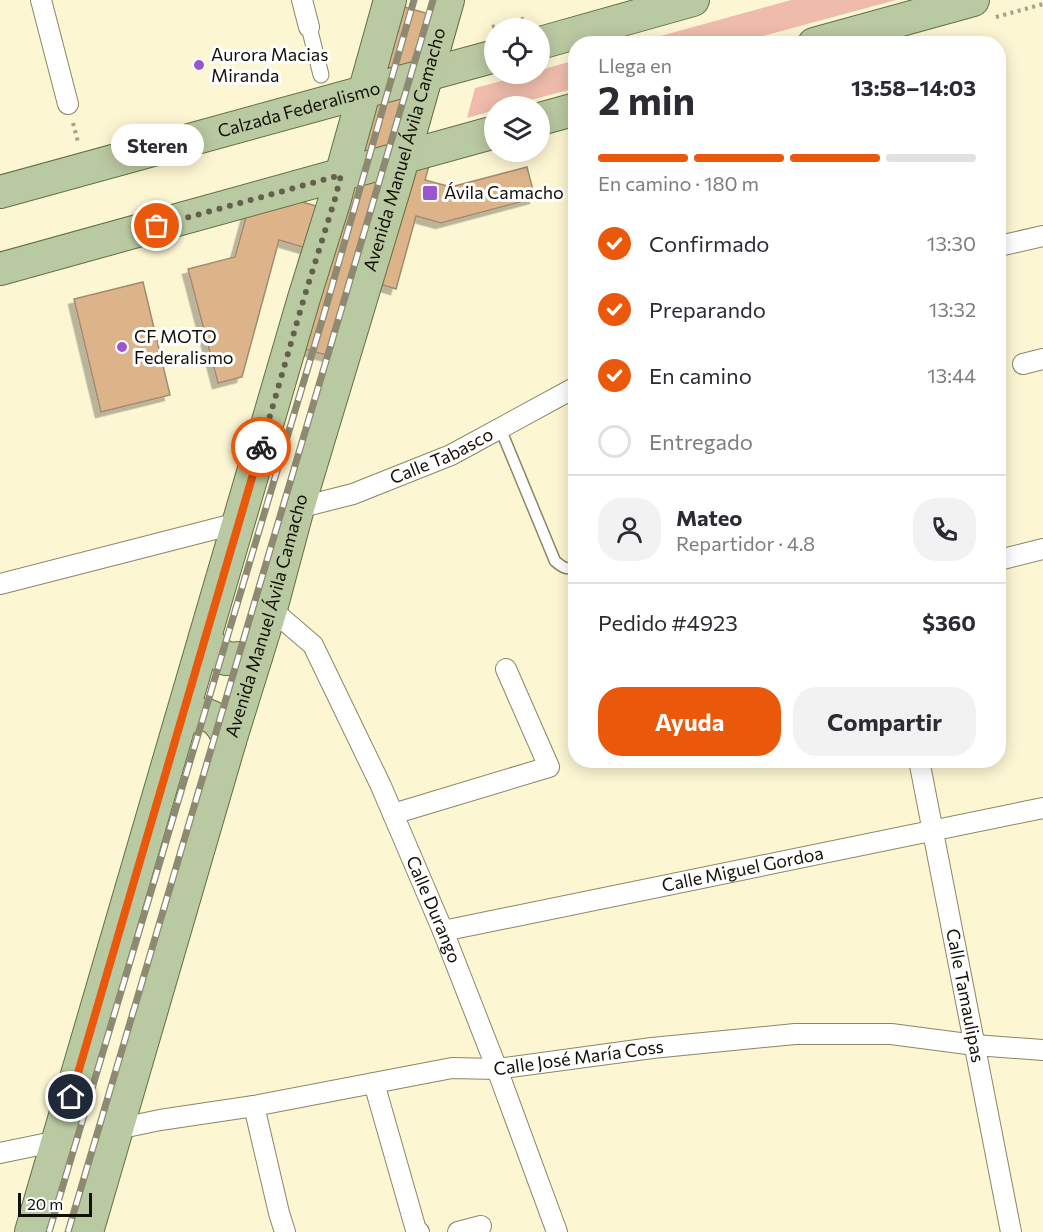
<!DOCTYPE html>
<html lang="es">
<head>
<meta charset="utf-8">
<style>
	body { margin:0; font-family:Commissioner,sans-serif; background:#f2f2f3; color:#2b2b33; height:100vh; display:flex; flex-direction:column; font-size:22px; white-space:nowrap }
	* { box-sizing:border-box; margin:0 }
	p { font-size:20px; color:#7c7c81 }
	.icon { flex:none; width:33px; height:33px; fill:none; stroke:currentColor; stroke-width:2; stroke-linecap:round; stroke-linejoin:round }
	.map { position:relative; flex:1; overflow:hidden }
	.side { position:absolute; left:568px; top:36px; width:438px; height:732px; display:flex; flex-direction:column; background:#fff; border-radius:24px; box-shadow:0 3px 15px #0003 }
	.side>* { flex:none }
	.buttons { position:absolute; left:484px; top:18px; display:grid; gap:12px }
	.buttons a { display:grid; place-items:center; width:66px; height:66px; border-radius:50%; background:#fff; box-shadow:0 3px 15px #0003; font-size:30px }
	.scale { position:absolute; left:18px; bottom:15px; width:74px; box-sizing:border-box; padding-left:6px; border:3px solid #121005; border-top:0; font-size:16px; line-height:21px; white-space:nowrap; color:#121005; -webkit-text-stroke:4px #fff; paint-order:stroke }
	.pin { position:absolute; display:grid; place-items:center; width:51px; height:51px; color:#fff; margin:-26px; border:3px solid #fff; border-radius:50%; box-shadow:0 2px 6px #0007 }
	.courier { position:absolute; display:grid; place-items:center; width:60px; height:60px; margin:-30px; border:4px solid #ea580c; border-radius:50%; background:#fff; color:#222; box-shadow:0 2px 8px #0007 }
	.bubble { position:absolute; height:42px; border-radius:21px; background:#fff; box-shadow:0 3px 15px #0003; font-size:20px; font-weight:700; line-height:42px; text-align:center }
	.overview em { font-style:normal; font-weight:700 }
	.overview div { display:flex; flex-direction:column-reverse }
	.overview { display:flex; align-items:center; justify-content:space-between; height:102px; padding:0 30px }
	h1 { font-size:39px; font-weight:700; line-height:45px }
	.bar { display:grid; grid-template-columns:repeat(4,1fr); gap:9px 6px; align-content:center; height:72px; padding:0 30px }
	.bar i { height:8px; border-radius:4px; background:#e1e1e2 }
	.bar .current { background:#ea580c }
	.bar p { grid-column:span 4 }
	.line { display:flex; align-items:center; gap:15px; padding:0 30px; border-top:2px solid #e1e1e2 }
	.line div { flex:1 }
	.round { display:grid; place-items:center; flex:none; width:63px; height:63px; border-radius:24px; background:#f2f2f3 }
	ol { padding:0 30px; list-style:none }
	li { display:flex; align-items:center; gap:18px; height:66px }
	li p { margin-inline-start:auto }
	li .icon { padding:6px; border-radius:50%; background:#ea580c; color:#fff; stroke-width:4 }
	li:last-child { color:#7c7c81 }
	li i { width:33px; height:33px; border:3px solid #e1e1e2; border-radius:50% }
	.cta { display:flex; gap:12px; margin-top:auto; padding:12px 30px }
	.cta a { flex:1; height:69px; border-radius:24px; background:#ea580c; color:#fff; font-size:24px; font-weight:700; line-height:69px; text-align:center }
	.cta a+a { background:#f2f2f3; color:#2b2b33 }
	.map>svg:first-child { display:block }
	.green { fill:#efbcac }
	.building { fill:#ddb48a; stroke:#a28a71; stroke-width:1.5; filter:url(#shadow) }
	.lines { fill:none; stroke-linecap:round; stroke-linejoin:round }
	.service-casing { stroke:#8c8566; stroke-width:13 }
	.pedestrian-casing { stroke:#8c8566; stroke-width:17 }
	.minor-casing { stroke:#8c8566; stroke-width:22 }
	.primary-casing { stroke:#607142; stroke-width:34 }
	.path { stroke:#a5a086; stroke-width:4; stroke-dasharray:3 4.5; stroke-linecap:butt }
	.service { stroke:#fff; stroke-width:10 }
	.pedestrian { stroke:#fff; stroke-width:15 }
	.minor { stroke:#fff; stroke-width:20 }
	.primary { stroke:#b9c9a1; stroke-width:32 }
	.rail-casing { stroke:#8e8a72; stroke-width:7 }
	.rail { stroke:#fff; stroke-width:4.5; stroke-dasharray:14; stroke-linecap:butt }
	.done { stroke:#64604d; stroke-width:6; stroke-dasharray:0 10.8 }
	.route { stroke:#ea580c; stroke-width:8 }
	.poi-dot { fill:#9a56ca; stroke:#fff; stroke-width:2 }
	.labels { text-anchor:middle; stroke-width:6; stroke-linejoin:round; paint-order:stroke }
	.poi-label { font-size:18px; fill:#121005; stroke:#fff; text-anchor:start }
	.street-label { font-size:18px; fill:#121005; stroke:#fff }
</style>
</head>
<body>
<div class="map">
<svg width="1043" height="1232" viewBox="0 0 1043 1232">
	<defs>
		<filter id="shadow"><feDropShadow dx="-5.5" dy="5.5" stdDeviation="0" flood-color="#0004"/></filter>
	</defs>
	<rect width="100%" height="100%" fill="#fdf6d3"/>
	<g class="green">
		<polygon points="791,0 896,0 737,43 635,43"/>
		<polygon points="576,60 576,88 508,106 495,106 495,110 467,118 475,88 528,74 540,74 540,70"/>
	</g>
	<g class="building">
		<polygon points="387,2 450,20 419,131 437,137 425,180 451,187 527,167 535,198 441,223 416,216 396,289 373,282 350,362 284,343 306,248 279,240 242,377 218,383 188,269 235,257 254,188 323,208"/>
		<polygon points="143,282 170,395 101,412 74,299"/>
	</g>
	<g class="lines">
		<g class="service-casing">
			<path id="service" d="M 500,428 L 555,561 C 562,567 567,571 576,566"/>
		</g>
		<g class="pedestrian-casing">
			<polyline id="pedestrian" points="309,27 321,75"/>
		</g>
		<g class="minor-casing">
			<g id="minor">
				<polyline points="41,0 68,104"/>
				<polyline points="302,0 309,27"/>
				<polyline points="999,246 1043,236"/>
				<polyline points="1023,364 1043,359"/>
				<path id="s1" d="M 298,508 L 353,494 L 451,455 L 576,387"/>
				<polyline points="999,560 1043,549"/>
				<polyline points="0,584 238,523"/>
				<path id="s2" d="M 271,609 L 313,645 L 381,786 L 443,931 L 497,1069 L 557,1232"/>
				<path id="s3" d="M 919,760 L 1011,1232"/>
				<polyline points="393,814 549,767 506,669"/>
				<path id="s4" d="M 443,931 L 1043,808"/>
				<polyline points="374,1083 416,1230 419,1232"/>
				<polyline points="254,1106 279,1213 285,1232"/>
				<path id="s5" d="M 117,1129 L 160,1120 L 254,1106 L 452,1068 L 497,1069 L 652,1048 L 795,1034 L 891,1034 L 975,1045 L 1043,1050"/>
				<polyline points="0,1153 58,1141"/>
				<polyline points="458,1232 481,1226"/>
			</g>
		</g>
		<g class="primary-casing">
			<g id="primary">
				<polyline points="540,43 693,0"/>
				<polyline points="814,44 973,0"/>
				<polyline points="540,119 576,109"/>
				<path id="s6" d="M 0,192 L 495,56"/>
				<polyline points="0,269 495,132"/>
				<polyline points="205,637 213,648 226,659 256,657"/>
				<path d="M 181,720 C 209,709 217,715 230,741"/>
				<polyline points="31,1232 304,298 335,199 341,175 390,0"/>
				<path id="s7" d="M 87,1232 L 230,741 L 271,609 L 298,508 L 396,183 L 448,0"/>
			</g>
		</g>
		<g class="path">
			<polyline points="996,17 1043,4"/>
			<polyline points="492,27 526,18"/>
			<polyline points="73,123 78,142"/>
		</g>
		<use href="#service" class="service"/>
		<use href="#pedestrian" class="pedestrian"/>
		<use href="#minor" class="minor"/>
		<use href="#primary" class="primary"/>
		<g class="rail-casing">
			<g id="rail">
				<polyline points="49,1232 324,314 414,0"/>
				<polyline points="68,1232 433,0"/>
			</g>
		</g>
		<use href="#rail" class="rail"/>
	</g>
	<g class="lines">
		<polyline class="done" points="157,226 341,175 335,199 304,298 261,447"/>
		<polyline class="route" points="71,1097 261,447"/>
	</g>
	<g class="poi-dot">
		<circle cx="199" cy="65" r="6"/>
		<rect x="422" y="185" width="16" height="16" rx="3"/>
		<circle cx="122" cy="347" r="6"/>
	</g>
	<g class="labels">
		<g class="poi-label">
			<text x="211" y="61">Aurora Macias<tspan x="211" dy="21">Miranda</tspan></text>
			<text x="444" y="199">Ávila Camacho</text>
			<text x="134" y="343">CF MOTO<tspan x="134" dy="21">Federalismo</tspan></text>
		</g>
		<g class="street-label">
			<text dy="6" stroke="none"><textPath href="#s6" startOffset="310">Calzada Federalismo</textPath></text>
			<text dy="6" stroke="none"><textPath href="#s7" startOffset="1128">Avenida Manuel Ávila Camacho</textPath></text>
			<text dy="6" stroke="none"><textPath href="#s1" startOffset="153">Calle Tabasco</textPath></text>
			<text dy="6" stroke="none"><textPath href="#s7" startOffset="642">Avenida Manuel Ávila Camacho</textPath></text>
			<text dy="6" stroke="none"><textPath href="#s4" startOffset="306">Calle Miguel Gordoa</textPath></text>
			<text dy="6" stroke="none"><textPath href="#s2" startOffset="346">Calle Durango</textPath></text>
			<text dy="6" stroke="none"><textPath href="#s3" startOffset="240">Calle Tamaulipas</textPath></text>
			<text dy="6" stroke="none"><textPath href="#s5" startOffset="468">Calle José María Coss</textPath></text>
		</g>
	</g>
</svg>
<div class="buttons">
<a><svg class="icon" aria-label="locate" viewBox="0 0 24 24"><circle cx="12" cy="12" r="6"/><path d="M12 2v4M12 18v4M2 12h4M18 12h4"/></svg></a>
<a><svg class="icon" aria-label="layers" viewBox="0 0 24 24"><path d="M12 4l9 5-9 5-9-5zM3 14l9 5 9-5"/></svg></a>
</div>
<div class="scale">20 m</div>
<div class="pin" style="left:157px;top:226px;background:#ea580c"><svg class="icon" aria-label="bag" viewBox="0 0 24 24"><path d="M5 8h14l-1 12H6zM9 8a3 3 0 0 1 6 0"/></svg></div>
<div class="pin" style="left:71px;top:1097px;background:#1f2937"><svg class="icon" aria-label="home" viewBox="0 0 24 24"><path d="M3 11l9-7 9 7M6 9v11h12V9"/></svg></div>
<div class="courier" style="left:261px;top:447px"><svg class="icon" aria-label="bike" viewBox="0 0 24 24"><circle cx="6" cy="16" r="4"/><circle cx="18" cy="16" r="4"/><path d="M6 16l4-8h5l3 8M10 8l3 8H6M13 5h3"/></svg></div>
<div class="bubble" style="left:111px;top:124px;width:93px">Steren</div>
<section class="side">
<div class="overview"><div><h1>2 min</h1><p>Llega en</p></div><em>13:58–14:03</em></div>
<div class="bar"><i class="current"></i><i class="current"></i><i class="current"></i><i></i><p>En camino · 180 m</p></div>
<ol>
<li><svg class="icon" aria-label="check" viewBox="0 0 24 24"><path d="M5 12l5 5 9-10"/></svg>Confirmado<p>13:30</p></li>
<li><svg class="icon" aria-label="check" viewBox="0 0 24 24"><path d="M5 12l5 5 9-10"/></svg>Preparando<p>13:32</p></li>
<li><svg class="icon" aria-label="check" viewBox="0 0 24 24"><path d="M5 12l5 5 9-10"/></svg>En camino<p>13:44</p></li>
<li><i></i>Entregado</li>
</ol>
<div class="line" style="height:108px"><a class="round"><svg class="icon" aria-label="person" viewBox="0 0 24 24"><circle cx="12" cy="8" r="4"/><path d="M4 21q1-7 8-7t8 7"/></svg></a><div><b>Mateo</b><p>Repartidor · 4.8</p></div><a class="round"><svg class="icon" aria-label="phone" viewBox="0 0 24 24"><path d="M5 4h4l2 5-3 2q2 4 5 5l2-3 5 2v4C11 20 4 13 5 4z"/></svg></a></div>
<div class="line" style="height:78px"><div>Pedido #4923</div><b>$360</b></div>
<div class="cta"><a>Ayuda</a><a>Compartir</a></div>
</section>
</div>
</body>
</html>
